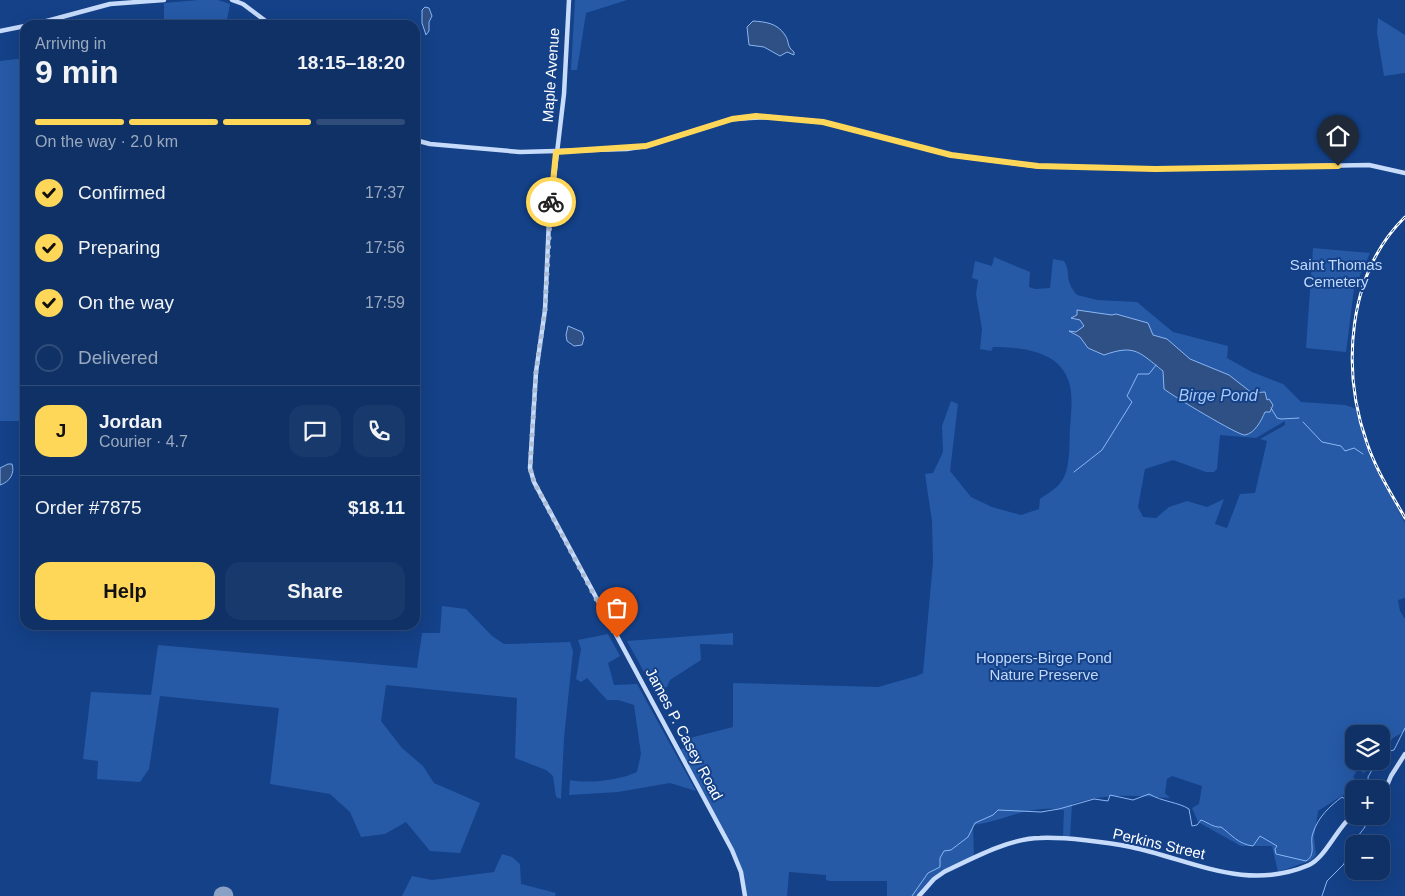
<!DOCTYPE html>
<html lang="en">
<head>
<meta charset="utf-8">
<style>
	body { margin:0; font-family:Arial,sans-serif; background:#18396c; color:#f1f3f6; height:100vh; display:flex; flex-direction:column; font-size:19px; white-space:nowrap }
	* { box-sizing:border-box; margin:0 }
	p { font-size:16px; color:#9ba9bf }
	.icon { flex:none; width:28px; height:28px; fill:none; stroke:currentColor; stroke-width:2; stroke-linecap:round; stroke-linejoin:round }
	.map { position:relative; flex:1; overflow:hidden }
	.side { position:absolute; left:20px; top:20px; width:400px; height:610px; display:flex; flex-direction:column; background:#0f3166; border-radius:15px; box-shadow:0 5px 20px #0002,0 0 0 1px #2f4c7a }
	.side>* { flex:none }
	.buttons { position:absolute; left:1345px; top:725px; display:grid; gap:10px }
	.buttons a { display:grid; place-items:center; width:45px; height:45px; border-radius:10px; background:#0f3166; box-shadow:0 5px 20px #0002,0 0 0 1px #2f4c7a; font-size:25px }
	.pin { position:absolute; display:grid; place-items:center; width:42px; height:42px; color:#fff; margin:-51px -21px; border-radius:50% 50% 50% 0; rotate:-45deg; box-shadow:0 0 5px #0007 }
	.pin .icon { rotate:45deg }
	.courier { position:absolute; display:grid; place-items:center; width:50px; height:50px; margin:-25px; border:4px solid #ffd758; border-radius:50%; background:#fff; color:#222; box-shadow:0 1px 6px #0007 }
	.overview em { font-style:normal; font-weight:700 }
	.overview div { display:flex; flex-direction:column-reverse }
	.overview { display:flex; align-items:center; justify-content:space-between; height:85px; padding:0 15px }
	h1 { font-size:32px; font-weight:700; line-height:38px }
	.bar { display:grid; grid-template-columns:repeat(4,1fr); gap:8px 5px; align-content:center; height:60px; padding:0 15px }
	.bar i { height:6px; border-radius:4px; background:#2f4c7a }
	.bar .selected { background:#ffd758 }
	.bar p { grid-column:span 4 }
	.line { display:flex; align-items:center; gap:12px; padding:0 15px; border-top:1px solid #2f4c7a }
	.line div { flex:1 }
	.round { display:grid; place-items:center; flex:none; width:52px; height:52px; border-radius:15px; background:#18396c }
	ol { padding:0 15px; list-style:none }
	li { display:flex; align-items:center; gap:15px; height:55px }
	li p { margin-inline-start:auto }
	li .icon { padding:5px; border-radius:50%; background:#ffd758; color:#111; stroke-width:4 }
	li:last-child { color:#9ba9bf }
	li i { width:28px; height:28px; border:2px solid #2f4c7a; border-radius:50% }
	.primary-button { display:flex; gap:10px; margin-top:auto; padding:10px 15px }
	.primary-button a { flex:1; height:58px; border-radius:15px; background:#ffd758; color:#111; font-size:20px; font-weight:700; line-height:58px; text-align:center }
	.primary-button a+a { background:#18396c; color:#f1f3f6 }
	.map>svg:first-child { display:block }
	.green { fill:#265aa7; fill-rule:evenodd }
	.water { fill:#2e5085; stroke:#8bb6f3 }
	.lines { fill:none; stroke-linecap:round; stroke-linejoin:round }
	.stream { stroke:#8bb6f3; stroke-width:1 }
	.runway { stroke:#8aa0c4; stroke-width:19 }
	.secondary { stroke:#c7dbfb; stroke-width:4.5 }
	.rail-casing { stroke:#fff; stroke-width:3 }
	.rail { stroke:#144188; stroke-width:1; stroke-dasharray:4; stroke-linecap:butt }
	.done { stroke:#adbcd5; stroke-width:5; stroke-dasharray:0 9 }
	.route { stroke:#ffd758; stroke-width:6 }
	.labels { text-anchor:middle; stroke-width:4; stroke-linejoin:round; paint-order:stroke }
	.street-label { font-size:15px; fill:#fff; stroke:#144188 }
	.park-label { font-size:15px; fill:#c0d8fb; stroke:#144188 }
	.water-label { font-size:16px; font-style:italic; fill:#a5c7f7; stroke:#144188 }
</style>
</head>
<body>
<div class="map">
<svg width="1405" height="896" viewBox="0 0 1405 896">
	<rect width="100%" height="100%" fill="#144188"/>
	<g class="green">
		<polygon points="199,0 218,0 230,4 226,25 164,25 164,3"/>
		<polygon points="575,0 627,0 586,13 577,70 571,70"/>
		<polygon points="1378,18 1405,35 1405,73 1384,76 1377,33"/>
		<polygon points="25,58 25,421 0,421 0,61"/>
		<polygon points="1313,248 1370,253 1354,289 1346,352 1306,348"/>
		<path d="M 994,257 L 1030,272 L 1029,287 L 1035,289 L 1050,288 L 1053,259 L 1064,261 C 1072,274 1063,278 1077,295 L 1097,300 L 1137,302 L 1173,332 L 1228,346 L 1227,358 L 1252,372 L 1283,384 L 1301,402 L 1345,405 L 1357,409 L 1370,457 L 1405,523 L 1405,598 L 1398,600 L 1400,611 L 1405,619 L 1405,731 L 1393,738 L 1381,752 L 1381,734 L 1354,734 L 1354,761 L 1374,761 L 1364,773 L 1358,769 L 1353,777 L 1357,781 L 1348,792 L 1318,811 L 1314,837 L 1316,855 L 1312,860 L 1278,872 L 1272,846 L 1241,846 L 1198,822 L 1192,808 L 1199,804 L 1202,786 L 1172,776 L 1167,779 L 1165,793 L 1170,798 C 1137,795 1104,793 1072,804 L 1070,838 L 1063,837 L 1064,810 C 1027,804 1006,821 973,825 L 974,859 L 934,879 L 919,896 L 887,896 L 887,881 L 829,881 L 826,880 L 826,875 L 789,872 L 787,896 L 745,896 L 741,872 L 678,750 L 685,748 L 682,740 L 733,727 L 733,683 L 878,687 L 917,676 L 923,673 L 933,562 L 932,521 L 925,474 L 933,473 L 943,452 L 942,426 L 951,401 L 958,404 L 950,471 L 971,497 L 992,507 L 1021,515 L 1039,509 L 1040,499 C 1047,494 1056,489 1061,482 C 1071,469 1069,445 1070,429 C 1071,412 1074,392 1067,377 C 1056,350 1018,347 993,347 L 991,351 L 980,349 L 982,329 L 976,294 L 978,280 L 972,278 L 975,261 L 992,266 ZM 1285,421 L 1285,425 L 1260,439 L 1267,441 L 1255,493 L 1240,494 L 1227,528 L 1215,524 L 1224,499 L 1207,507 L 1187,501 L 1169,507 L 1156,518 L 1143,517 L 1138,507 L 1145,469 L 1173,460 L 1206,472 L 1214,472 L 1217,469 L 1220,435 L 1256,438 Z"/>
		<polygon points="442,606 466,609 492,636 504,644 570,642 573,651 564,738 561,799 556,797 553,776 546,770 515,758 517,698 386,685 381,721 402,748 423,766 434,783 480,803 460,853 430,851 406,822 385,834 361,837 350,812 330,794 270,784 279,708 160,696 149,769 140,782 97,779 98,761 83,759 91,692 151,695 158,645 417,668 422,633 440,633"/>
		<polygon points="733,633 733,645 700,644 701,660 670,680 667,687 654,690 627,641"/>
		<path d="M 608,634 L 620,656 L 608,663 L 614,685 L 637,684 L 696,791 L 670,783 L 618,792 L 569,795 L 570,780 C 588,784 621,780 637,772 L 641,754 L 634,705 L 618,700 L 607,700 L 587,678 L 581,682 L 576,679 L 581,649 L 578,640 Z"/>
		<polygon points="502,854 512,857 520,864 521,884 556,893 555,896 402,896 412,876 432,880 494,872"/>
	</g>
	<g class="water">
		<polygon points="425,7 429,8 432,16 429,22 429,31 426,35 422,23 422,10"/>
		<path d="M 753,21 C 766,22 777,23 785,35 C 790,42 786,46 794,52 L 794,55 L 787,52 L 780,56 L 764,47 L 749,45 L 747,27 Z"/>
		<path d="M 1077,310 L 1112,315 L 1116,314 L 1148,323 L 1153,335 L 1167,339 L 1190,359 L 1229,375 L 1252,393 L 1265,392 L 1267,400 L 1269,399 L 1273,405 L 1270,412 L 1265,412 C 1261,421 1255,433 1245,435 C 1239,436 1173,396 1164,389 L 1163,371 C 1139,352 1135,344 1104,355 L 1088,348 L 1080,337 L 1069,331 L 1076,332 L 1084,326 L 1080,320 L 1071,318 L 1077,315 Z"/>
		<polygon points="568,326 582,332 584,338 582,345 574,346 567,341 566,335"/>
		<path d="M 8,464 L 12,464 C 15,473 10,482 0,485 L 0,468 Z"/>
	</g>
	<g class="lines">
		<g class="stream">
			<polyline points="1271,408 1277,418 1281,419 1299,418"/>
			<polyline points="1303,422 1322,442 1341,446 1345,451 1354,448 1363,454"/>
			<polyline points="1074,472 1102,450 1132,402 1127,396 1138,374 1149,374 1156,365"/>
			<polyline points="1381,753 1394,750 1405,728"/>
			<polyline points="1369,789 1368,777 1372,770 1370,761"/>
			<path d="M 912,896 L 928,873 L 940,867 L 940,858 L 944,851 L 951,850 L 968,837 L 975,823 L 993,815 L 998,810 L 1041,812 L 1059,809 L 1094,799 L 1108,801 L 1110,795 L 1133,800 L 1149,794 C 1163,802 1178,802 1189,809 L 1192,826 L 1197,825 L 1201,820 C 1207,822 1214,828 1221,827 C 1232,835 1238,844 1253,846 L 1260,836 L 1277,846 L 1275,849 L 1276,854 L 1306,861 C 1317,854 1309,843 1313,833 C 1318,817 1330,806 1342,797 L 1354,805"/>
			<polyline points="1322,896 1327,881 1344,864 1347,850 1365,827 1364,822 1356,817"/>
		</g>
		<polyline class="runway" points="223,896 224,896"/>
		<g class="secondary">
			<polyline points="232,0 243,4 271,25"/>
			<polyline points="569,0 564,94 549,220 545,310 536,372 530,468 534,482 732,850 741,872 745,896"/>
			<polyline points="32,25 110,4 164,0"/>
			<polyline points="0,31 25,26"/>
			<polyline points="415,140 430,144 520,152 627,149 646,146 732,119 769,117 823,122 951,155 1035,166 1155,169 1369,165 1405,173"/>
			<polyline points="1381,800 1391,776 1405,754"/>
			<path d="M 919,896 L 934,879 L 944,872 C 971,859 1010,838 1040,838 C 1065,837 1106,842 1131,847 C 1192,860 1246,892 1309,865 C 1326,857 1337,827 1354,814"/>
		</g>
		<g class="rail-casing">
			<path id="rail" d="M 1405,217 C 1347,274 1341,370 1367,443 C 1376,470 1391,493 1405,518"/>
		</g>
		<use href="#rail" class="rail"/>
	</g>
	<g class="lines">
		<polyline class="done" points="551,202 545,310 536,372 530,468 534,482 617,638"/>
		<polyline class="route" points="551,202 556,152 646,146 732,119 756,116 823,122 951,155 1038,166 1155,169 1338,166"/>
	</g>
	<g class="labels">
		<g class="street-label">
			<text transform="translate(551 75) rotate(-86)" y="5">Maple Avenue</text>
			<text transform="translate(684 734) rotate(62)" y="5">James P. Casey Road</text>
			<text transform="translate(1159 844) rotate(13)" y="5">Perkins Street</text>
		</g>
		<g class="park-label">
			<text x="1336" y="270">Saint Thomas<tspan x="1336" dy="17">Cemetery</tspan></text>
			<text x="1044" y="663">Hoppers-Birge Pond<tspan x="1044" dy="17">Nature Preserve</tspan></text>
		</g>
		<g class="water-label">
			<text x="1218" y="401">Birge Pond</text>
		</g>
	</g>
</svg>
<div class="buttons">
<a><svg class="icon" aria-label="layers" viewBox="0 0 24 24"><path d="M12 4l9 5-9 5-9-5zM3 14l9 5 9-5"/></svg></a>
<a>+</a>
<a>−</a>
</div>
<div class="pin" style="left:617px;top:638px;background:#ea580c"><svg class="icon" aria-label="bag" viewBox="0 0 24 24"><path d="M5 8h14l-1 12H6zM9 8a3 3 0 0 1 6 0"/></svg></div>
<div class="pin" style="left:1338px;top:166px;background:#1f2937"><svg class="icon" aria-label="home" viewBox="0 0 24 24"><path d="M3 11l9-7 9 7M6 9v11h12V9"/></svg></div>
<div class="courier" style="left:551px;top:202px"><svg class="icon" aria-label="bike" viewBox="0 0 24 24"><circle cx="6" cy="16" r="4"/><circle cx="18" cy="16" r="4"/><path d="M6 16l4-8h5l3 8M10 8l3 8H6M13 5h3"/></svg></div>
<section class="side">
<div class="overview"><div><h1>9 min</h1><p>Arriving in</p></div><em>18:15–18:20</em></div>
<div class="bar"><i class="selected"></i><i class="selected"></i><i class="selected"></i><i></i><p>On the way · 2.0 km</p></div>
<ol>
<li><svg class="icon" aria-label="check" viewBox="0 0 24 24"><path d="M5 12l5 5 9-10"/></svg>Confirmed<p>17:37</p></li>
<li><svg class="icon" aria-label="check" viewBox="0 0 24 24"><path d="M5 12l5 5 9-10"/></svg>Preparing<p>17:56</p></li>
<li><svg class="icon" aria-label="check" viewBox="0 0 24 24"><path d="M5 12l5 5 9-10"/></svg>On the way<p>17:59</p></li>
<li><i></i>Delivered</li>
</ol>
<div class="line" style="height:90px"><b class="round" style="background:#ffd758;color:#111">J</b><div><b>Jordan</b><p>Courier · 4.7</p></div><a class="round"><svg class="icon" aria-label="chat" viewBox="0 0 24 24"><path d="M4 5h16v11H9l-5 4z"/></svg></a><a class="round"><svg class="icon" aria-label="phone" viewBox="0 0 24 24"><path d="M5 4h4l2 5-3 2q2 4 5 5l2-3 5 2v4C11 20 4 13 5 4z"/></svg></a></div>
<div class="line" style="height:65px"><div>Order #7875</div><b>$18.11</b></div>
<div class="primary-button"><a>Help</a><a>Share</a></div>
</section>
</div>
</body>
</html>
